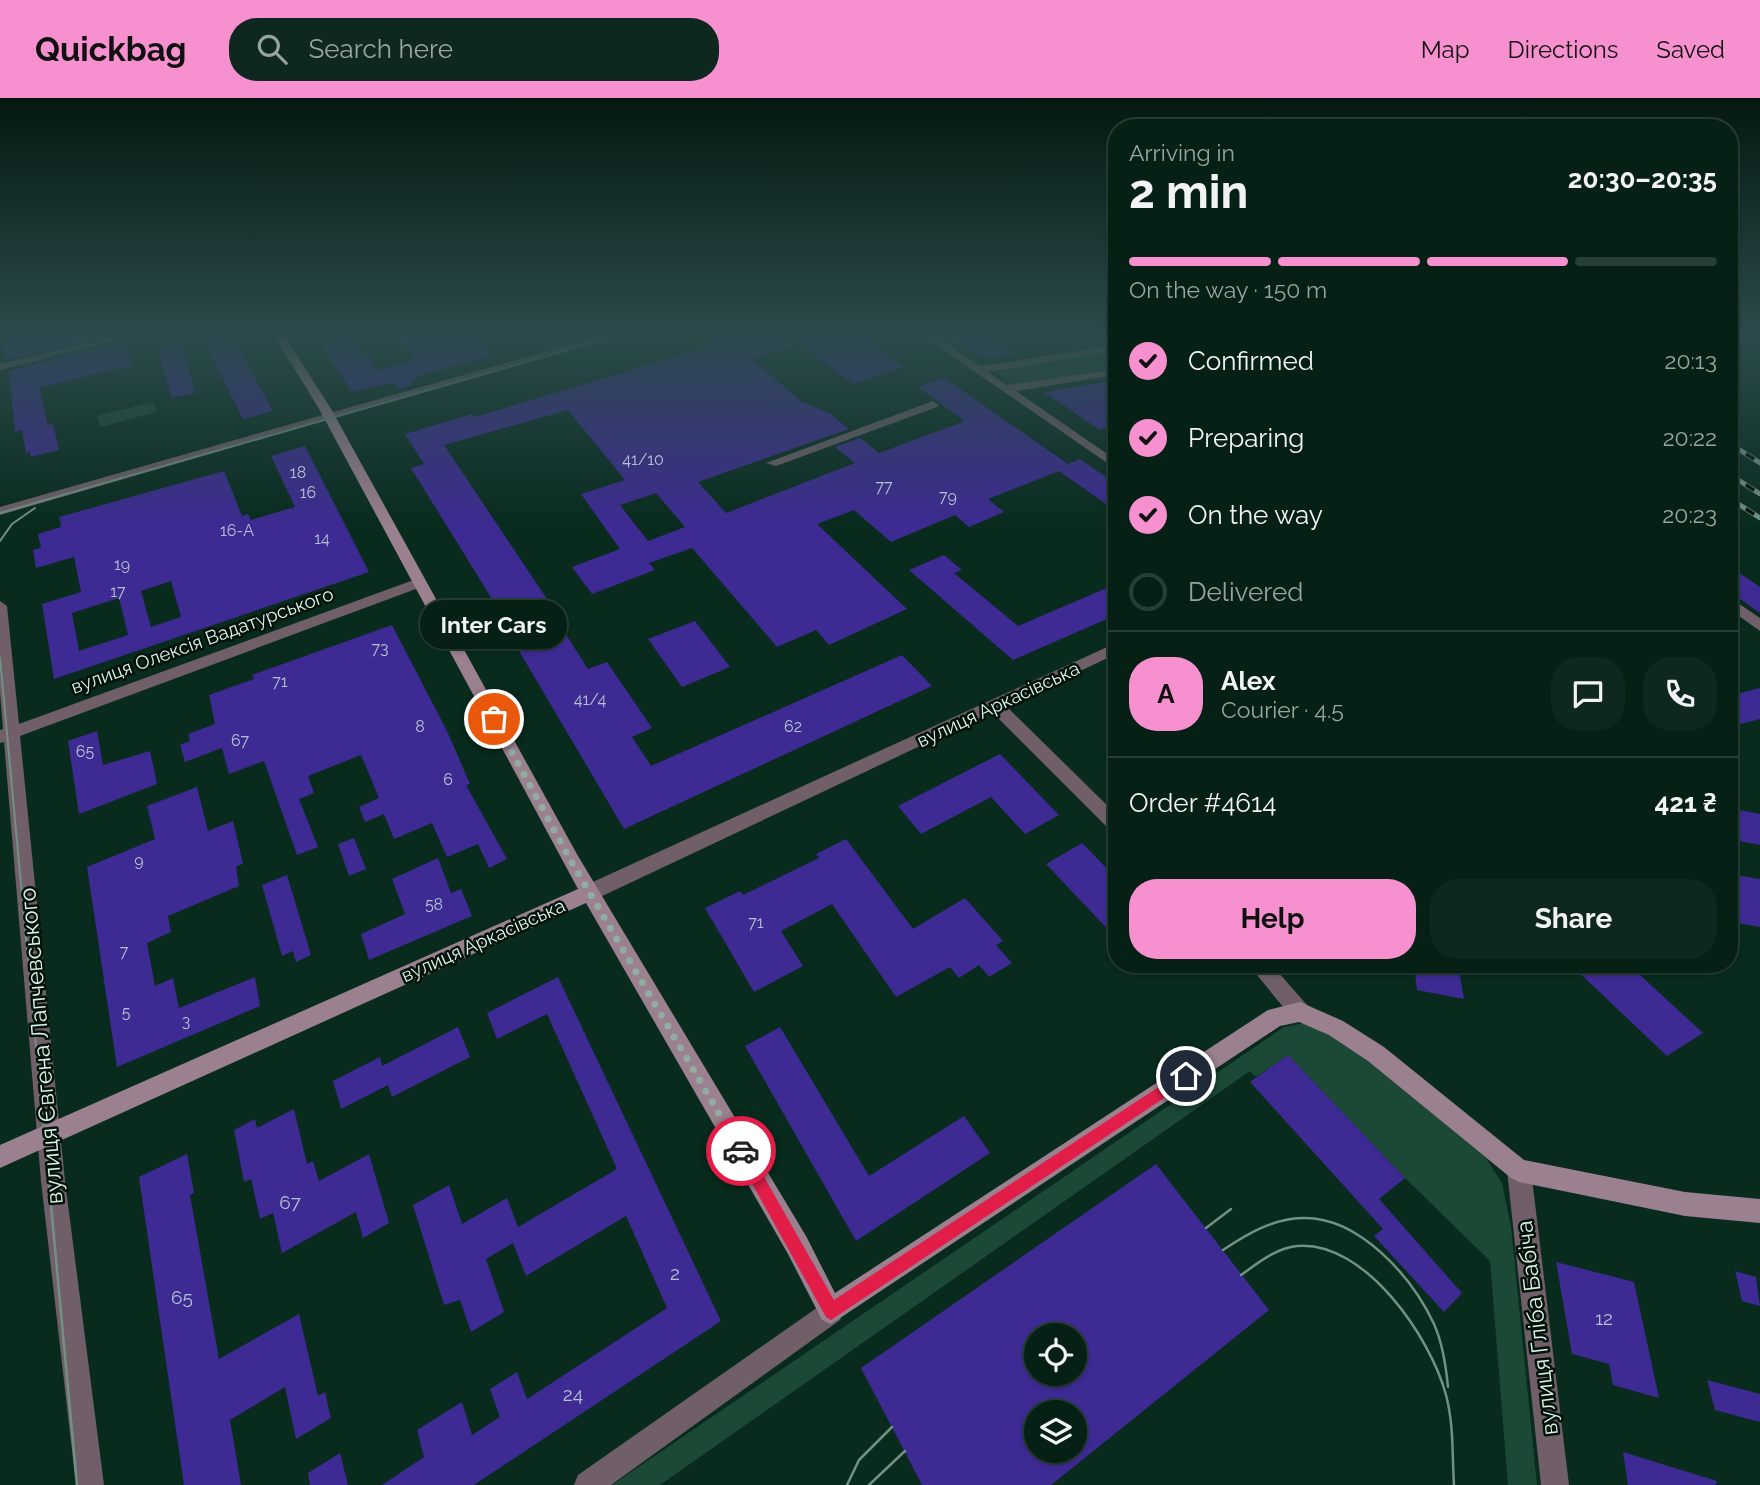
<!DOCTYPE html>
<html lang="en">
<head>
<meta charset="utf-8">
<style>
	body { margin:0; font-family:Raleway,sans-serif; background:#0f281f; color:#f1f3f6; height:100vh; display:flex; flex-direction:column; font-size:26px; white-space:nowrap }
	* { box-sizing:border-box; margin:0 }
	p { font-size:23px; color:#98a3a1 }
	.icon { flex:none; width:38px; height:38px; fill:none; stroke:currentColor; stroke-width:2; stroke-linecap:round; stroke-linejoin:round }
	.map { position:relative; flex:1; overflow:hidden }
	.side { position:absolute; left:1108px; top:21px; width:630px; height:854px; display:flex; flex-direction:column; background:#062016; border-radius:28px; box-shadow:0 2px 5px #0004,0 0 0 2px #273e35 }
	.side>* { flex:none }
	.controls { position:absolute; left:1024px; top:1225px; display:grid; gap:14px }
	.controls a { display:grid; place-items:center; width:63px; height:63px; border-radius:50%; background:#062016; box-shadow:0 2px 5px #0004,0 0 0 2px #273e35; font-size:35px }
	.pin { position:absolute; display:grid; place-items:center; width:60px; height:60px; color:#fff; margin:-30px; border:4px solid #fff; border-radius:50%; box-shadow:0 2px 7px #0007 }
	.courier { position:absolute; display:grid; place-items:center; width:70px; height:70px; margin:-35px; border:5px solid #e11d48; border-radius:50%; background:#fff; color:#222; box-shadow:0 2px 9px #0007 }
	.bubble { position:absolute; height:49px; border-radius:24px; background:#062016; box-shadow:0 2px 5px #0004,0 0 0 2px #273e35; font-size:23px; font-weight:700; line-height:49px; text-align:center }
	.head em { font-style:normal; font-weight:700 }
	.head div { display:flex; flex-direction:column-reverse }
	.head { display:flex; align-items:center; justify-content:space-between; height:119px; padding:0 21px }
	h1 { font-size:46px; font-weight:700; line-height:52px }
	.bar { display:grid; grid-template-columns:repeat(4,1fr); gap:10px 7px; align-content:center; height:84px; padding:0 21px }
	.bar i { height:9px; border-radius:5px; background:#273e35 }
	.bar .active { background:#f790ce }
	.bar p { grid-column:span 4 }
	.line { display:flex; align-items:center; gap:18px; padding:0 21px; border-top:2px solid #273e35 }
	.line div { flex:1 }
	.round { display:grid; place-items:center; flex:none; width:74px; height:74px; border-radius:28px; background:#0f281f }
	ol { padding:0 21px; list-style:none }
	li { display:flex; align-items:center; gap:21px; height:77px }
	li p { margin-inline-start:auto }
	li .icon { padding:7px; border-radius:50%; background:#f790ce; color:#111; stroke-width:4 }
	li:last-child { color:#98a3a1 }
	li i { width:38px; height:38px; border:4px solid #273e35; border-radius:50% }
	.action { display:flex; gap:14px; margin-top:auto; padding:14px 21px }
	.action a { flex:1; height:80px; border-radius:28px; background:#f790ce; color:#111; font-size:28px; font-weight:700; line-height:80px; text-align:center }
	.action a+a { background:#0f281f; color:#f1f3f6 }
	header { display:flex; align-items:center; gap:42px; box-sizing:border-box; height:98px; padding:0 35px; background:#f790ce; color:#111 }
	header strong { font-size:33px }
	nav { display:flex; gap:38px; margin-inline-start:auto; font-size:24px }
	.search { width:490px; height:63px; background:#0f281f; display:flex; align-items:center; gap:18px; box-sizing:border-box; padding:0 24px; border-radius:28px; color:#98a3a1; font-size:26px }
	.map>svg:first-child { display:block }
	.green { fill:#1b4936 }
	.building { fill:#3d2a92; fill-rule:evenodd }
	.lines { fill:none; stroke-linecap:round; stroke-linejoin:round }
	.street { fill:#705f68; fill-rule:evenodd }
	.secondary { fill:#9b808f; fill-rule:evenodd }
	.tram-far1 { stroke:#739084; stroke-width:2 }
	.tram { stroke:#739084; stroke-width:2.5 }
	.rail-casing { stroke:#739084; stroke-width:5 }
	.rail { stroke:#02110a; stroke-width:3.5; stroke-dasharray:10; stroke-linecap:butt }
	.route { fill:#e11d48 }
	.done { stroke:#91ada1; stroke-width:7; stroke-dasharray:0 12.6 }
	.labels { text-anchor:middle; stroke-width:5; stroke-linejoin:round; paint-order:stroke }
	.number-label { font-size:16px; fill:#b4c1d2 }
	.street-label { font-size:19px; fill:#dbf3e7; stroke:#02110a }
	.near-number-label { font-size:19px; fill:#b4c1d2 }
	.near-street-label { font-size:23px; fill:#dbf3e7; stroke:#02110a }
</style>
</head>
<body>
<header>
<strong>Quickbag</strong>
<div class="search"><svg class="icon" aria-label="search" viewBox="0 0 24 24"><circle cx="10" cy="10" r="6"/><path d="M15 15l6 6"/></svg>Search here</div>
<nav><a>Map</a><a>Directions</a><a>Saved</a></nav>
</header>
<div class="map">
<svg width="1760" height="1387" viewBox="0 0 1760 1387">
	<rect width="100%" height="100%" fill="#082b1e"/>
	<g class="green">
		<polygon points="1116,253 1116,270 1017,286 1011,286 995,275 1003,270"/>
		<polygon points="153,304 157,314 100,329 97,318"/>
		<polygon points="1305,925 1336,936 1486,1060 1502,1085 1511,1129 1537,1387 1508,1387 1490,1163 1405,1080 1288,957 1256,979 1250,973 660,1387 612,1387 1284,929"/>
	</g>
	<g class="building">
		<polygon points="1,236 114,236 6,262"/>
		<polygon points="232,236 247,266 273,313 243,321 204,243"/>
		<polygon points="315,236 347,236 378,272 415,262 396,236 473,236 492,258 417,278 410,288 399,291 394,284 352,294"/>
		<path d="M 736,236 L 857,236 L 903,269 L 853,286 L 800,246 L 752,261 L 802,304 L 829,315 L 849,331 L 698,384 L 726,415 L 855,365 L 835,349 L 860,340 L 879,355 L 965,323 L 918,289 L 944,280 L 1068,366 L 1080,361 L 1116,386 L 1116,413 L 1059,373 L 988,401 L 1004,414 L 969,429 L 955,417 L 891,444 L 854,412 L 817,426 L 907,511 L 829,547 L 816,532 L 777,549 L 692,450 L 649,465 L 655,472 L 592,496 L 572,469 L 620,451 L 581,396 L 625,382 L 568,312 L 444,347 L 549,504 L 546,505 L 588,571 L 607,564 L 652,630 L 632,639 L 651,668 L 902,557 L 932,588 L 624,731 L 512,541 L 516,540 L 411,370 L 424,366 L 405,336 L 472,316 L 475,319 L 711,248 L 707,244 ZM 656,395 L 685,429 L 648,443 L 620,407 Z"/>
		<polygon points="945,236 981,236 1018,256 984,261"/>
		<polygon points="124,243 132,267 39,290 48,327 53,326 59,352 31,359 30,354 26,355 22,332 15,334 9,273"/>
		<polygon points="182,248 195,295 172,300 158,254"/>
		<polygon points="1116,282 1116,326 1100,332 1044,294"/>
		<path d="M 305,348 L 369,474 L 54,581 L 42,506 L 81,494 L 74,459 L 36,470 L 33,452 L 41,450 L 38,436 L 61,429 L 59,419 L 224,373 L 242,418 L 248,416 L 251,422 L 295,409 L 271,358 ZM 171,483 L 181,519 L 151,529 L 141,493 ZM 119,500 L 128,537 L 79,553 L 72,515 Z"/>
		<polygon points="944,457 962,472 954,475 1018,528 1116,486 1116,517 1013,562 909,472"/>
		<polygon points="1729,468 1760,489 1760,515 1729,493"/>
		<polygon points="695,523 730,569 682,589 648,541"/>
		<polygon points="392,527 447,633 470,686 466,687 507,761 489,770 478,746 447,759 432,725 394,741 384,716 365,724 359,709 379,700 361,657 308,678 314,695 299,701 318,749 297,757 264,663 229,676 222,650 185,664 180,647 190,643 188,636 215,626 209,597 254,581 252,577"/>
		<polygon points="1760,590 1760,621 1729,629 1729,598"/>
		<polygon points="97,633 103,667 150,653 157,686 79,716 68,643"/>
		<polygon points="1000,656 1059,717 1025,736 991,699 921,736 898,708"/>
		<polygon points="197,689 208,733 233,723 243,766 236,768 239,788 168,818 171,834 147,845 155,888 173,880 179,910 255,879 260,908 117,969 87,769 155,741 147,708"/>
		<polygon points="1729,710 1760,716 1760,747 1729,741"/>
		<polygon points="354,740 366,771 349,778 338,746"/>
		<polygon points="846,741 913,831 965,800 1003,843 996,847 1012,865 989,879 979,867 959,880 950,869 896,899 832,806 781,833 803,868 754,894 705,810 740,793 743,797 819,760 816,756"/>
		<polygon points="1082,745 1116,780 1116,840 1046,766"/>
		<polygon points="438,760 451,795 461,791 472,818 369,862 361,836 405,816 392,781"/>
		<polygon points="1729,776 1760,781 1760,829 1738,825 1729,803"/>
		<polygon points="287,777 311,857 296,864 293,853 282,858 262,787"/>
		<polygon points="1414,866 1459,872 1464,901 1417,892"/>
		<polygon points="1570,866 1628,866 1703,935 1667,958"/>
		<polygon points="558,879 721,1223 474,1387 382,1387 424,1359 417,1332 462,1304 472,1337 500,1319 490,1291 517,1274 527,1301 667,1210 626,1118 526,1178 513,1145 486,1161 504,1214 471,1234 460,1202 444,1207 413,1107 449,1087 462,1126 507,1100 518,1129 617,1071 547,916 497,941 487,915"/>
		<polygon points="458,929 470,959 392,999 388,987 341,1011 333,983 380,959 382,968"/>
		<polygon points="780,929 869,1078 964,1018 990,1055 856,1143 745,948"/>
		<polygon points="1288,957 1405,1080 1379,1101 1462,1195 1444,1214 1374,1138 1383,1131 1250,984"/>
		<polygon points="294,1011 307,1066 313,1063 319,1083 369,1056 389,1125 363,1140 356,1114 282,1155 273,1115 260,1121 251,1081 244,1084 234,1032 255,1021 257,1030"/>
		<polygon points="187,1056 194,1095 190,1097 219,1261 299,1216 318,1298 325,1294 331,1320 296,1341 285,1289 230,1322 241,1387 184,1387 139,1079"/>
		<path d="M 1156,1066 L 1269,1212 L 1051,1387 L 922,1387 L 861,1270 ZM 1036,1237 L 1074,1237 L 1074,1276 L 1036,1276 ZM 1036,1314 L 1074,1314 L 1074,1353 L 1036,1353 Z"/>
		<polygon points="1556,1164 1634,1184 1659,1300 1613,1287 1609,1266 1572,1256"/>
		<polygon points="1735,1173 1756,1179 1760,1208 1742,1203"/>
		<polygon points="1707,1282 1760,1296 1760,1324 1715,1312"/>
		<polygon points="1623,1354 1717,1383 1716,1387 1628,1387"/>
		<polygon points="340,1355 348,1387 310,1387 308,1375"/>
	</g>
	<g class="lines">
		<g class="street">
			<polygon points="124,236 142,236 0,272 0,266"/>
			<polygon points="607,236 623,236 0,417 0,409"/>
			<polygon points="920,236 932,236 980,268 1116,247 1116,253 988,274 1007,287 1116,271 1116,277 1016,293 1116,362 1116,371"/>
			<polygon points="933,303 939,307 937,309 776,368 766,365"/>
			<polygon points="419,480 426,485 424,488 20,638 65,1083 104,1387 76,1387 41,1083 4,644 0,645 0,632 3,631 0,595 0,503 7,508 19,626"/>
			<polygon points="1729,499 1760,520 1760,533 1729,511"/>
			<polygon points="1116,545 1116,556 1006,608 1116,716 1116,734 1110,732 992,614 598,800 591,802 584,800 582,794 584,788"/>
			<polygon points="1248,866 1271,866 1307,907 1310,914 1307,921 1300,924 1293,921"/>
			<polygon points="1519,1060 1527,1064 1531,1072 1569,1387 1541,1387 1507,1072 1511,1064"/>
			<polygon points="831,1200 840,1204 844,1213 840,1222 611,1387 574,1387 578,1377"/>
		</g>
		<polygon class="secondary" points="273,236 283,236 330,309 578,758 806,1138 835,1195 1268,912 1300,904 1343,923 1384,949 1524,1062 1685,1094 1760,1101 1760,1125 1685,1118 1519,1084 1511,1080 1368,963 1329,937 1299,924 1280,928 831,1226 822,1222 788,1156 586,805 0,1070 0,1047 578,791 318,309"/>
		<g class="tram-far1">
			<polyline points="0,415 624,236"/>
			<polyline points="0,443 12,426 35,410"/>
			<polyline points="0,560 40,991"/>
		</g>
		<g class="tram">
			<polyline points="40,989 77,1387"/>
			<polyline points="1206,1130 1231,1111"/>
			<path d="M 1223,1152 C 1247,1136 1272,1121 1302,1120 C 1359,1118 1412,1179 1434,1226 C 1443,1246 1446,1268 1448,1289"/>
			<path d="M 1241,1177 C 1258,1165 1276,1150 1297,1148 C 1365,1142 1431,1240 1446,1297 C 1454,1327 1452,1357 1454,1387"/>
			<polyline points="847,1387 859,1362 892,1329"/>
			<polyline points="869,1387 905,1353"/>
		</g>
		<g class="rail-casing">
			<g id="rail">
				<polyline points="1729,345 1760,365"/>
				<polyline points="1729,376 1760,396"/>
				<polyline points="1729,400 1760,420"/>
			</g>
		</g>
		<use href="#rail" class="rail"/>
	</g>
	<linearGradient id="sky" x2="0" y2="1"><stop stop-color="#041810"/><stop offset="0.55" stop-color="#2c4a4c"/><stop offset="1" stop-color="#2c4a4c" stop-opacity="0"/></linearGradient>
	<rect width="1760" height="430" fill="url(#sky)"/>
	<polygon class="route" points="1186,971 1191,973 1191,982 831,1222 826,1219 734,1053 736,1047 746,1047 834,1202"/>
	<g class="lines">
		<polyline class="done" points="494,621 571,763 741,1053"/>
	</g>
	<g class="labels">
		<g class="number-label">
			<text x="643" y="367">41/10</text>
			<text x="298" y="380">18</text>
			<text x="884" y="394">77</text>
			<text x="308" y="400">16</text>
			<text x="948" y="404">79</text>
			<text x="237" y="438">16-А</text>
			<text x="322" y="446">14</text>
			<text x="122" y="472">19</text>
			<text x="118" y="499">17</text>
			<text x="380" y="556">73</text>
			<text x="280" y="589">71</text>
			<text x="590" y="607">41/4</text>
			<text x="420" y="634">8</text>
			<text x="793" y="634">62</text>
			<text x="240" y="648">67</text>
			<text x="85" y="659">65</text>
			<text x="448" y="687">6</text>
			<text x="139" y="768">9</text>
			<text x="434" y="812">58</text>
			<text x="756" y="830">71</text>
			<text x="124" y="859">7</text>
			<text x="126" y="920">5</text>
			<text x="186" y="929">3</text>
		</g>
		<g class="street-label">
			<text transform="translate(202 542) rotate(-20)" y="7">вулиця Олексія Вадатурського</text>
			<text transform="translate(998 606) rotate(-25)" y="7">вулиця Аркасівська</text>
			<text transform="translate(483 842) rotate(-24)" y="7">вулиця Аркасівська</text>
		</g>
		<g class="near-number-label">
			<text x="290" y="1111">67</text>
			<text x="675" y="1182">2</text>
			<text x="182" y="1206">65</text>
			<text x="1604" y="1227">12</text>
			<text x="573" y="1303">24</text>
		</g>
		<g class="near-street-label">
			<text transform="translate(41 948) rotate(-95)" y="8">вулиця Євгена Лапчевського</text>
			<text transform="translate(1537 1230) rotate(-97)" y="8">вулиця Гліба Бабіча</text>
		</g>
	</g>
</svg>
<div class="controls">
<a><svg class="icon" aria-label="locate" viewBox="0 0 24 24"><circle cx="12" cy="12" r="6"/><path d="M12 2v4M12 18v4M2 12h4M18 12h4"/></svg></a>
<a><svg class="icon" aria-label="layers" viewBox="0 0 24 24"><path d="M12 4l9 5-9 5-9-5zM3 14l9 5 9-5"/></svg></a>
</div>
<div class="pin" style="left:494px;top:621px;background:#ea580c"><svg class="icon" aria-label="bag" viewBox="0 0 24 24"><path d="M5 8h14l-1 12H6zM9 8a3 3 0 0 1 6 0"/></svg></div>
<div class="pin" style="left:1186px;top:978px;background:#1f2937"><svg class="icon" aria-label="home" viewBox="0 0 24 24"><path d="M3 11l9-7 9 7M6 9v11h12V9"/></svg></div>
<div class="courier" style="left:741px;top:1053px"><svg class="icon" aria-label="car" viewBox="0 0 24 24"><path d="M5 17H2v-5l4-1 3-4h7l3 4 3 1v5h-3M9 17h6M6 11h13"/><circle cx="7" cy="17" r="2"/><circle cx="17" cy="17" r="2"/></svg></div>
<div class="bubble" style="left:420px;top:502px;width:147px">Inter Cars</div>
<section class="side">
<div class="head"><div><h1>2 min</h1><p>Arriving in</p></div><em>20:30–20:35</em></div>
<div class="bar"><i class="active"></i><i class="active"></i><i class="active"></i><i></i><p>On the way · 150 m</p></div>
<ol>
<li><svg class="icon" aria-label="check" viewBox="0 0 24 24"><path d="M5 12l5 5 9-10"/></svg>Confirmed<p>20:13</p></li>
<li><svg class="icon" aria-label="check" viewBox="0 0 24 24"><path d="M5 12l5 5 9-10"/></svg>Preparing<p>20:22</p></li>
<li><svg class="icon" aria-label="check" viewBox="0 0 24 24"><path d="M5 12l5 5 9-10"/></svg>On the way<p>20:23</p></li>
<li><i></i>Delivered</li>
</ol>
<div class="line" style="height:126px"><b class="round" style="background:#f790ce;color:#111">A</b><div><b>Alex</b><p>Courier · 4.5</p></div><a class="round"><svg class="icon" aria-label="chat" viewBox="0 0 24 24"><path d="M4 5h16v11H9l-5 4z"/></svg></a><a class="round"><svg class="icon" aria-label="phone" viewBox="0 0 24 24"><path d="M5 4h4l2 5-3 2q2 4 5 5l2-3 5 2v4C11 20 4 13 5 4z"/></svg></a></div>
<div class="line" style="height:91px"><div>Order #4614</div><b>421 ₴</b></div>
<div class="action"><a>Help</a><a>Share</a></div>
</section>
</div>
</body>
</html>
